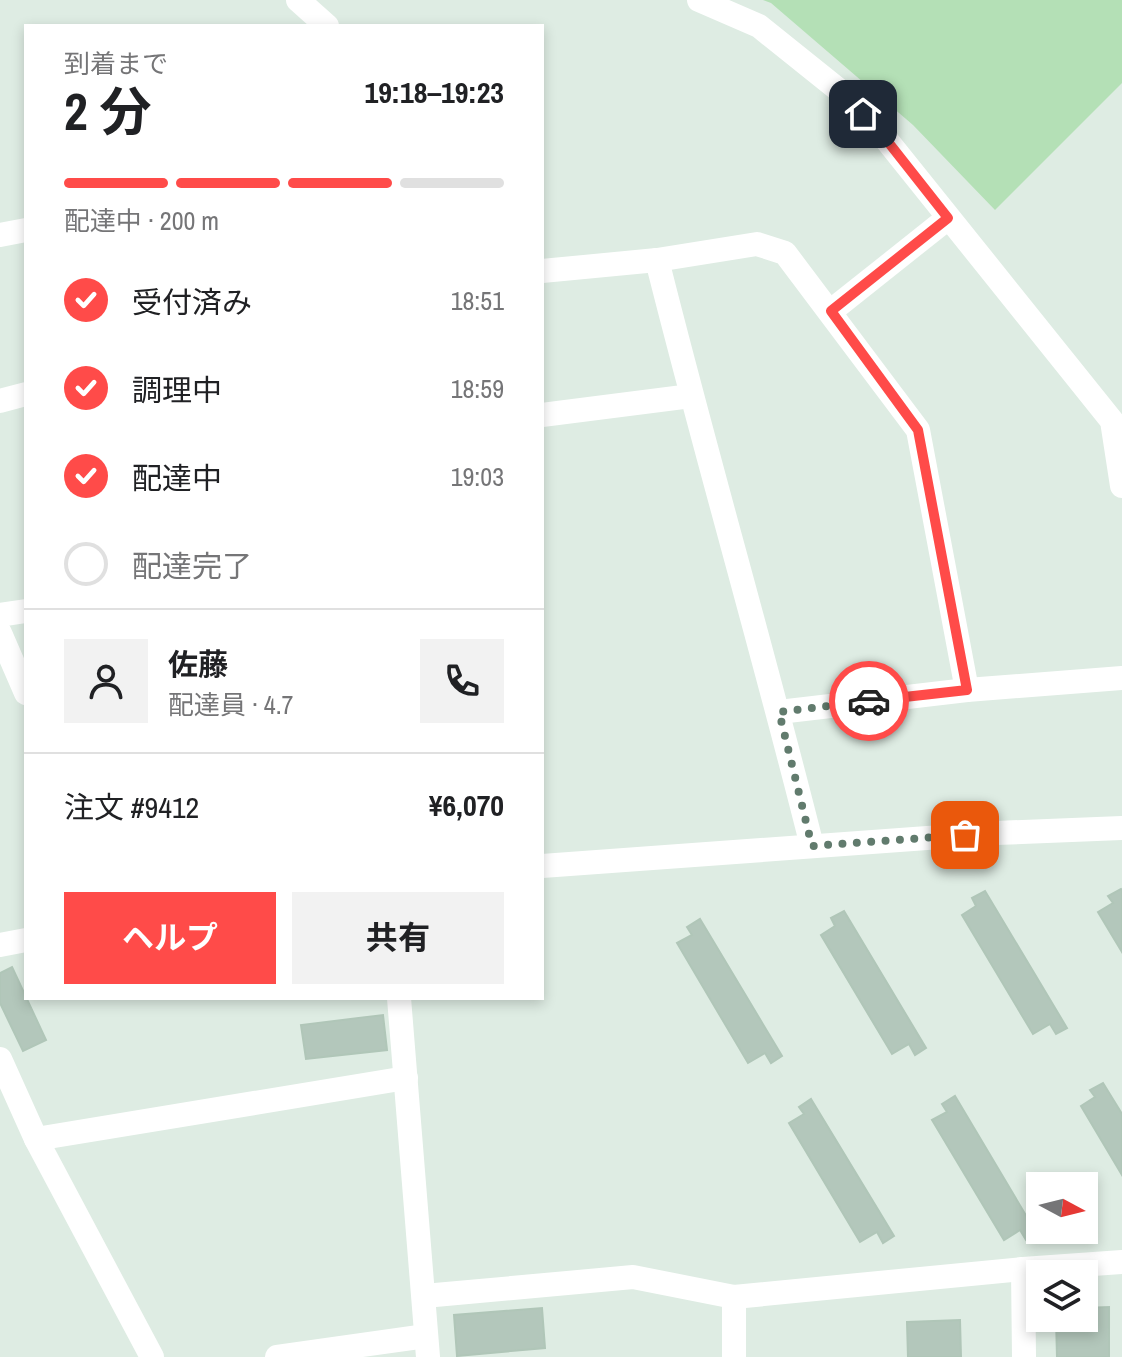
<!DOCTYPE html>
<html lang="ja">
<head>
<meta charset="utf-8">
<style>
	body { margin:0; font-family:"Archivo Narrow","Noto Sans JP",sans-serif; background:#f2f2f2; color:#202124; height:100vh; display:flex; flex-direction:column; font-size:30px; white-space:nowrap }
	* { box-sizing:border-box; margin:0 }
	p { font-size:26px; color:#757577 }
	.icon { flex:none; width:44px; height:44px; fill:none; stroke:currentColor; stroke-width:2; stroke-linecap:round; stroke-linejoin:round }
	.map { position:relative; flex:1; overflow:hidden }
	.drawer { position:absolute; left:24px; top:24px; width:520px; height:976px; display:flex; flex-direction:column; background:#fff; border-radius:0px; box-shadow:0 4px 12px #0003 }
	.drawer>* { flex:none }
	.needle { width:52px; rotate:97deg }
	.controls { position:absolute; left:1026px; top:1172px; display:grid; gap:16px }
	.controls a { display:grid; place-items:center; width:72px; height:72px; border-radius:0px; background:#fff; box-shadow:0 4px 12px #0003; font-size:40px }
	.pin { position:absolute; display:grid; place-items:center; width:68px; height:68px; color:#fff; margin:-34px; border-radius:16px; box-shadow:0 4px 12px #0006 }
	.courier { position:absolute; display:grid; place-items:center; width:80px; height:80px; margin:-40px; border:6px solid #ff4b49; border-radius:50%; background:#fff; color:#222; box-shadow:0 2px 10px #0007 }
	.head em { font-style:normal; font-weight:700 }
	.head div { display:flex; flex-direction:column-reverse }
	.head { display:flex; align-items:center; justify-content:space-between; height:136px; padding:0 40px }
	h1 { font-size:52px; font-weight:700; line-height:60px }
	.bar { display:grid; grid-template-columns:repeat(4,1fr); gap:12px 8px; align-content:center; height:96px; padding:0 40px }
	.bar i { height:10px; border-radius:6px; background:#e0e0e0 }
	.bar .current { background:#ff4b49 }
	.bar p { grid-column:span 4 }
	.line { display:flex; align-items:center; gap:20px; padding:0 40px; border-top:2px solid #e0e0e0 }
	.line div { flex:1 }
	.round { display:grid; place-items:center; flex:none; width:84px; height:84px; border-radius:0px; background:#f2f2f2 }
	ol { padding:0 40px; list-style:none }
	li { display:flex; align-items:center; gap:24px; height:88px }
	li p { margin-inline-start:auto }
	li .icon { padding:8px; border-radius:50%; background:#ff4b49; color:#fff; stroke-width:4 }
	li:last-child { color:#757577 }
	li i { width:44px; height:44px; border:4px solid #e0e0e0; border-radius:50% }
	.button { display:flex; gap:16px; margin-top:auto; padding:16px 40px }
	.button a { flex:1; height:92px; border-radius:0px; background:#ff4b49; color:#fff; font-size:32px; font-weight:700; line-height:92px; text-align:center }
	.button a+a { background:#f2f2f2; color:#202124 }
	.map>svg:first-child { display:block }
	.green { fill:#b4e0b6 }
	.building { fill:#b3c7bb; stroke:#b0c6b8; stroke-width:2 }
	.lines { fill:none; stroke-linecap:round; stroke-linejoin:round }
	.minor { stroke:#fff; stroke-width:24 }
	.done { stroke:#617b6d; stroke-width:8; stroke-dasharray:0 14.4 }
	.route { stroke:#ff4b49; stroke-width:10 }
</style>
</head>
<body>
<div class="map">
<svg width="1122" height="1357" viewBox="0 0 1122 1357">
	<rect width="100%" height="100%" fill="#deece3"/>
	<polygon class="green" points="763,0 1122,0 1122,83 995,210 913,125 771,3"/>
	<g class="building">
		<polygon points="1121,889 1122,890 1122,952 1098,912 1113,903 1108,896"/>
		<polygon points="985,891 1067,1028 1056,1034 1050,1024 1033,1034 962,915 976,906 972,898"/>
		<polygon points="844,911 926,1048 915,1055 909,1044 892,1054 821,935 835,926 831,918"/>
		<polygon points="700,919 782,1056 771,1063 765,1053 748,1063 677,943 692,935 687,927"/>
		<polygon points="12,967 46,1040 23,1051 0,1003 0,973"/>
		<polygon points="383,1015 387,1050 306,1059 301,1025"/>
		<polygon points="1103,1083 1122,1114 1122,1175 1081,1106 1095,1097 1090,1090"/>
		<polygon points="955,1096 1037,1234 1026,1240 1020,1230 1004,1240 932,1120 947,1112 942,1104"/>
		<polygon points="811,1099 894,1236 883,1243 877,1232 860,1242 789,1123 804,1114 799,1107"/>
		<polygon points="1109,1307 1109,1357 1057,1357 1056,1318 1084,1318 1084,1308"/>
		<polygon points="542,1308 545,1348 457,1356 454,1315"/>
		<polygon points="960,1320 961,1357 908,1357 907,1322"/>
	</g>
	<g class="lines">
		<g class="minor">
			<polyline points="298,0 327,26"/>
			<polyline points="699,0 759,26 845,95 881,133 1112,421 1122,486"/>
			<polyline points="0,235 26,230"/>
			<path d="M 657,260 C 706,456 763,650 812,846"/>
			<polyline points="542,271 657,260 757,244 785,253 918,430 967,690"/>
			<polyline points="831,311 948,218"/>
			<polyline points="0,401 26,394"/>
			<polyline points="542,415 691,396"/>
			<polyline points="0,615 26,611"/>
			<polyline points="0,633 26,693"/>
			<polyline points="779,712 967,690 1122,678"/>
			<polyline points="542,866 996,833 1122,828"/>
			<polyline points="0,945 26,940"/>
			<polyline points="399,998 428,1357"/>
			<polyline points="0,1059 36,1139 406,1078"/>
			<polyline points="36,1139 152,1357"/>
			<polyline points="1023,1269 1024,1357"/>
			<polyline points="424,1296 633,1277 734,1297 1023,1269 1122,1262"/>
			<polyline points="734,1297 734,1357"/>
			<polyline points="277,1357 426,1336"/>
		</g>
	</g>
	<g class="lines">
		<polyline class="done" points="869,701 779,712 812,846 965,835"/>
		<polyline class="route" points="863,114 881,133 948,218 831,311 918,430 967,690 869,701"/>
	</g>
</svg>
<div class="controls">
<a><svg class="needle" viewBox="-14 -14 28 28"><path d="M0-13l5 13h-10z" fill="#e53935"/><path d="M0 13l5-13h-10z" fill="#757577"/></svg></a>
<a><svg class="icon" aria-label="layers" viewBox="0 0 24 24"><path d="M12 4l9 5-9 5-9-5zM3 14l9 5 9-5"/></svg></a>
</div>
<div class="pin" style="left:965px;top:835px;background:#ea580c"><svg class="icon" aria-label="bag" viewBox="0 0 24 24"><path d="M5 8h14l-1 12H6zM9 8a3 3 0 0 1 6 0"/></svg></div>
<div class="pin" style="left:863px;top:114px;background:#1f2937"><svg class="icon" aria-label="home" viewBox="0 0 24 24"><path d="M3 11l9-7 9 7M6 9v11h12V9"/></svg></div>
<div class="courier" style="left:869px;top:701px"><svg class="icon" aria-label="car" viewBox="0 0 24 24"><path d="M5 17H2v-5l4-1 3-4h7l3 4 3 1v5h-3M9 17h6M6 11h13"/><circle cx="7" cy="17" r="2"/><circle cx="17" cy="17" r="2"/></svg></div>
<section class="drawer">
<div class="head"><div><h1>2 分</h1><p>到着まで</p></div><em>19:18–19:23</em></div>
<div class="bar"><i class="current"></i><i class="current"></i><i class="current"></i><i></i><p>配達中 · 200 m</p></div>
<ol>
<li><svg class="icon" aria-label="check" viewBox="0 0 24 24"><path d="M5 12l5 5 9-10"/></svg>受付済み<p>18:51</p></li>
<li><svg class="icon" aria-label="check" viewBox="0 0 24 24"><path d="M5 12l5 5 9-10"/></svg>調理中<p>18:59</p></li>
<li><svg class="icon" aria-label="check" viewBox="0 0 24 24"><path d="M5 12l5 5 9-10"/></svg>配達中<p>19:03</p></li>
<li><i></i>配達完了</li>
</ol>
<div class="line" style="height:144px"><a class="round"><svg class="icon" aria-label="person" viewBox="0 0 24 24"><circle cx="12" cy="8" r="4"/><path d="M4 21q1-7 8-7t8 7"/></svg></a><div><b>佐藤</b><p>配達員 · 4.7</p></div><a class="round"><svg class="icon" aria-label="phone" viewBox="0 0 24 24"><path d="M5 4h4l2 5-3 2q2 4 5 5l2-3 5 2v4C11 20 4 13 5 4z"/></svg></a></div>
<div class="line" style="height:104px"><div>注文 #9412</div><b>¥6,070</b></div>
<div class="button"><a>ヘルプ</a><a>共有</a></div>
</section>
</div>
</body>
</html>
